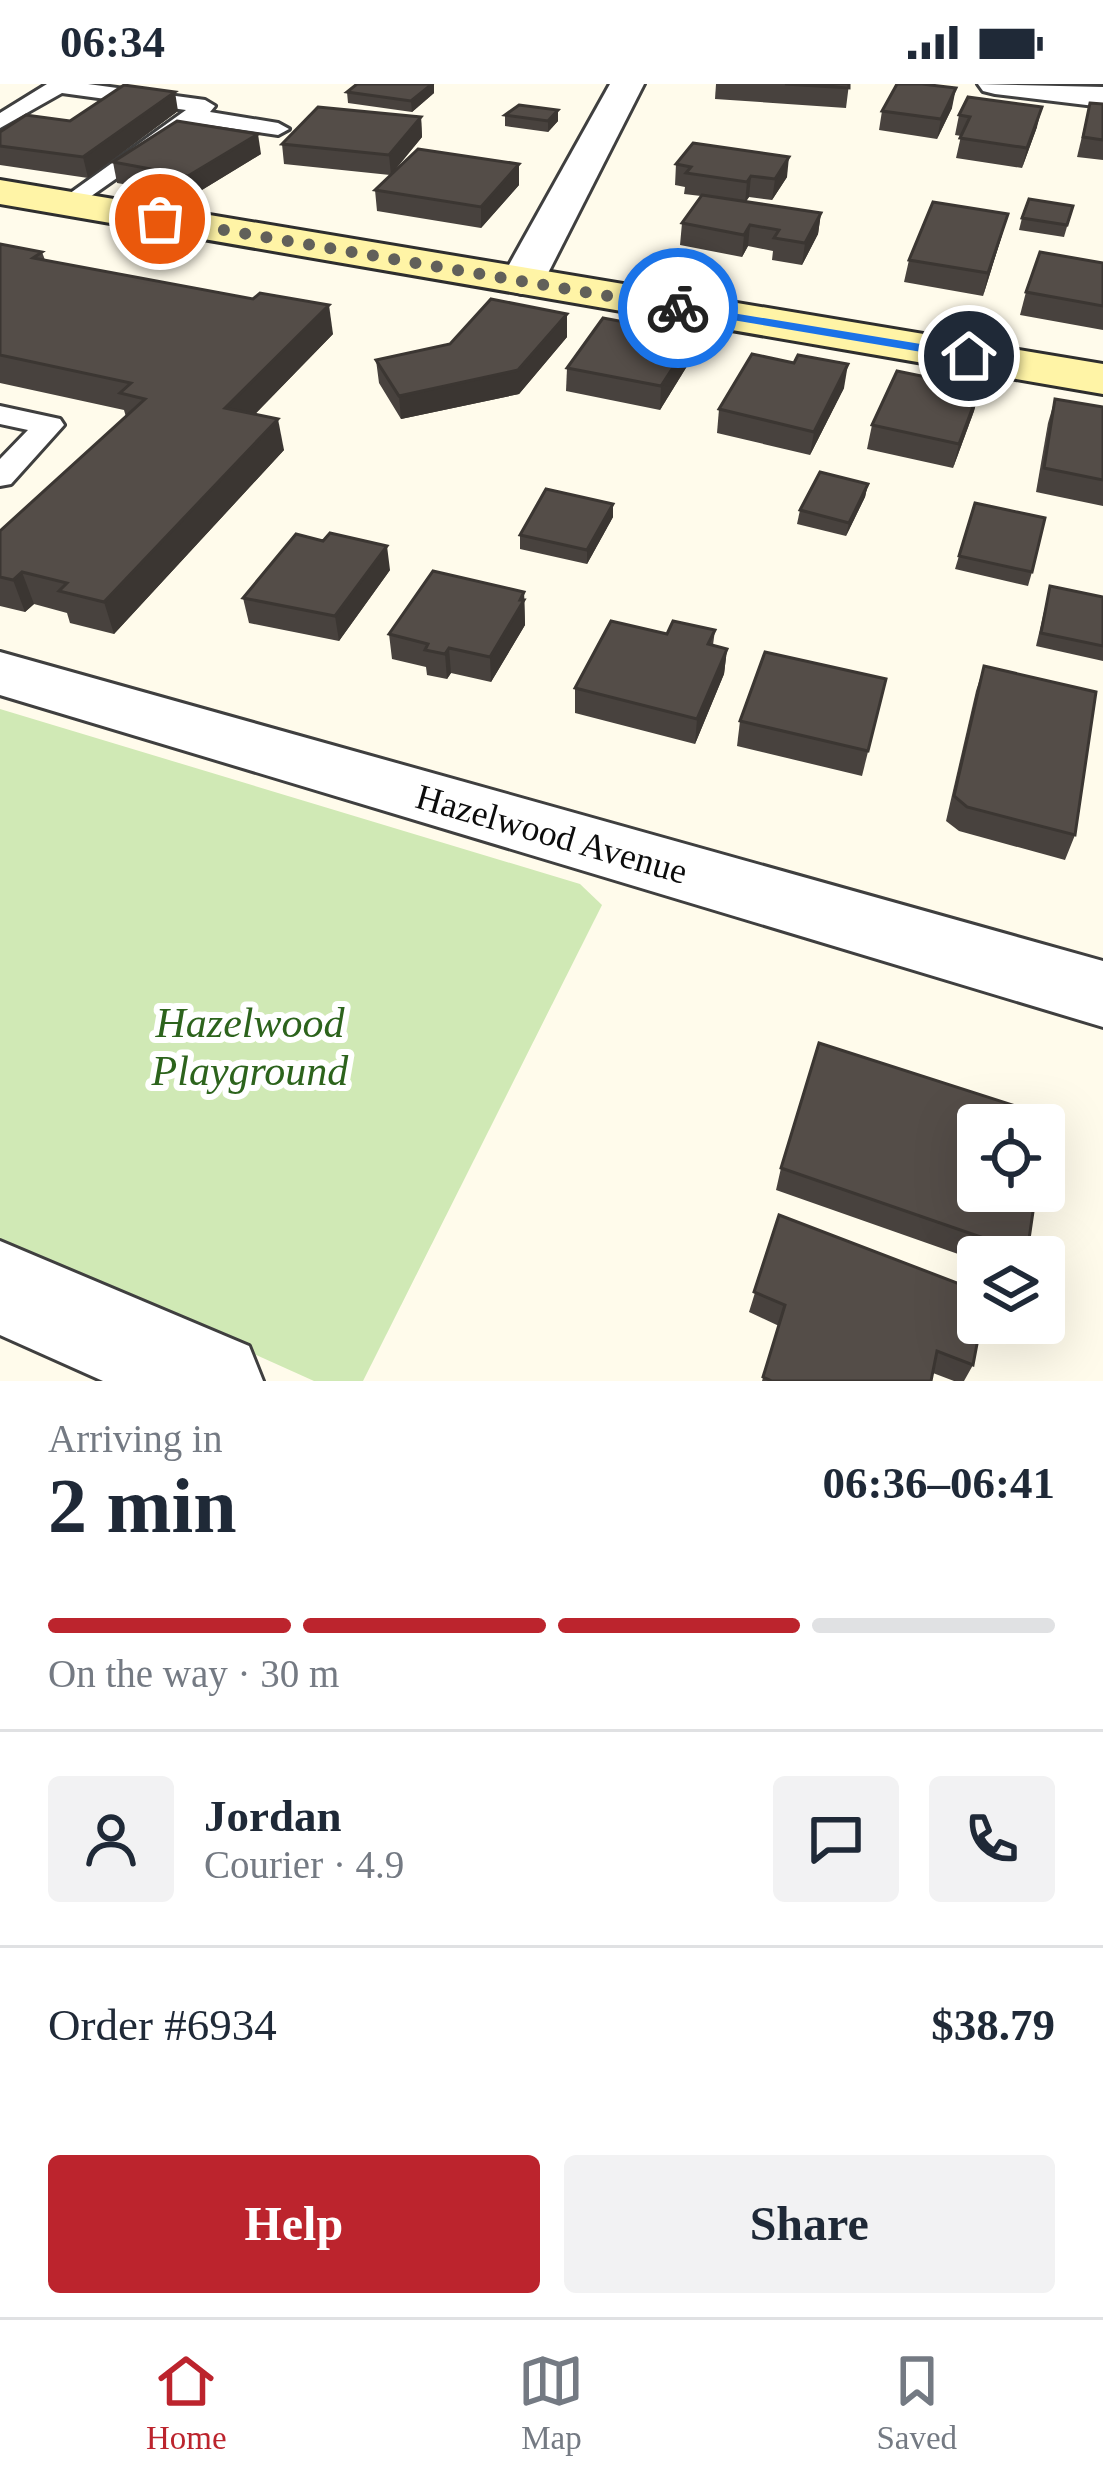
<!DOCTYPE html>
<html lang="en">
<head>
<meta charset="utf-8">
<style>
	body { margin:0; font-family:Georgia,serif; background:#f2f2f3; color:#1f2937; height:100vh; display:flex; flex-direction:column; font-size:45px; white-space:nowrap }
	* { box-sizing:border-box; margin:0 }
	p { font-size:39px; color:#747a83 }
	.icon { flex:none; width:66px; height:66px; fill:none; stroke:currentColor; stroke-width:2; stroke-linecap:round; stroke-linejoin:round }
	.map { position:relative; height:1297px; overflow:hidden }
	.drawer { display:flex; flex-direction:column; background:#fff; flex:1 }
	.drawer>* { flex:none }
	.buttons { position:absolute; left:957px; top:1020px; display:grid; gap:24px }
	.buttons a { display:grid; place-items:center; width:108px; height:108px; border-radius:12px; background:#fff; box-shadow:0 12px 48px #0002; font-size:60px }
	.pin { position:absolute; display:grid; place-items:center; width:102px; height:102px; color:#fff; margin:-51px; border:6px solid #fff; border-radius:50%; box-shadow:0 3px 12px #0007 }
	.courier { position:absolute; display:grid; place-items:center; width:120px; height:120px; margin:-60px; border:9px solid #1a73e8; border-radius:50%; background:#fff; color:#222; box-shadow:0 3px 15px #0007 }
	.summary em { font-style:normal; font-weight:800 }
	.summary div { display:flex; flex-direction:column-reverse }
	.summary { display:flex; align-items:center; justify-content:space-between; height:204px; padding:0 48px }
	h1 { font-size:78px; font-weight:800; line-height:90px }
	.bar { display:grid; grid-template-columns:repeat(4,1fr); gap:18px 12px; align-content:center; height:144px; padding:0 48px }
	.bar i { height:15px; border-radius:9px; background:#e0e1e3 }
	.bar .selected { background:#bc242d }
	.bar p { grid-column:span 4 }
	.line { display:flex; align-items:center; gap:30px; padding:0 48px; border-top:3px solid #e0e1e3 }
	.line div { flex:1 }
	.round { display:grid; place-items:center; flex:none; width:126px; height:126px; border-radius:12px; background:#f2f2f3 }
	.button { display:flex; gap:24px; margin-top:auto; padding:24px 48px }
	.button a { flex:1; height:138px; border-radius:12px; background:#bc242d; color:#fff; font-size:48px; font-weight:800; line-height:138px; text-align:center }
	.button a+a { background:#f2f2f3; color:#1f2937 }
	.status { display:flex; justify-content:space-between; align-items:center; height:84px; padding:0 60px; background:#fff; direction:ltr }
	.status svg { height:33px; fill:currentColor }
	.tabs { display:flex; justify-content:space-around; align-items:center; height:168px; border-top:3px solid #e0e1e3; background:#fff; font-size:33px; color:#747a83 }
	.tabs a { display:grid; justify-items:center; gap:6px }
	.tabs .selected { color:#bc242d }
	.map>svg:first-child { display:block }
	.green { fill:#d0e9b5 }
	.lines { fill:none; stroke-linecap:round; stroke-linejoin:round }
	.lane-casing { stroke:#3f3f3f; stroke-width:6 }
	.street-casing { stroke:#3f3f3f; stroke-width:6 }
	.secondary-casing { stroke:#2e2e2e; stroke-width:6 }
	.lane { fill:#fff; fill-rule:evenodd }
	.street { fill:#fff; fill-rule:evenodd }
	.secondary { fill:#fff4a6; fill-rule:evenodd }
	.wall { fill:#48423e }
	.shaded-wall { fill:#3b3632 }
	.building { fill:#544d48; stroke:#3b3632; stroke-width:3 }
	.route { fill:#1a73e8 }
	.done { stroke:#61605a; stroke-width:12; stroke-dasharray:0 21.6 }
	.labels { text-anchor:middle; stroke-width:12; stroke-linejoin:round; paint-order:stroke }
	.street-label { font-size:36px; fill:#0c0c0c; stroke:#fff }
	.near-park-label { font-size:42px; font-style:italic; fill:#2c631c; stroke:#fff }
</style>
</head>
<body>
<div class="status"><b>06:34</b><svg viewBox="0 0 49 12"><path d="M0 12V9h3v3zM5 12V6h3v6zM10 12V3h3v9zM15 12V0h3v12zM26 1h20v11H26zM47 4h2v5h-2z"/></svg></div>
<div class="map">
<svg width="1103" height="1297" viewBox="0 0 1103 1297">
	<rect width="100%" height="100%" fill="#fffbeb"/>
	<polygon class="green" points="0,625 580,800 602,821 363,1297 314,1297 0,1156"/>
	<g class="lines">
		<g class="lane-casing">
			<g id="lane">
				<polygon points="47,0 88,0 205,16 215,22 210,28 278,39 289,45 278,51 195,39 70,127 62,125 62,115 186,26 62,9 0,44 0,29"/>
				<polygon points="0,322 60,335 64,341 11,400 0,402 0,375 28,346 0,340"/>
			</g>
		</g>
		<g class="street-casing">
			<g id="street">
				<polygon points="610,0 644,0 544,197 538,206 522,210 506,206 500,197"/>
				<polygon points="978,0 1103,3 1103,23 995,10 983,7"/>
				<polygon points="0,568 1103,877 1103,943 0,611"/>
				<polygon points="0,1157 249,1262 263,1297 103,1297 0,1251"/>
			</g>
		</g>
		<g class="secondary-casing">
			<polygon id="secondary" points="0,96 1103,280 1103,310 0,120"/>
		</g>
		<use href="#lane" class="lane"/>
		<use href="#street" class="street"/>
		<use href="#secondary" class="secondary"/>
	</g>
	<g class="wall">
		<polygon points="716,0 849,0 846,24 715,15"/>
		<polygon points="347,8 434,9 412,28 348,19"/>
		<polygon points="1090,19 1103,20 1103,76 1077,73"/>
		<polygon points="952,24 937,55 879,46 882,27"/>
		<polygon points="558,26 558,37 548,48 505,42 505,31"/>
		<polygon points="178,27 88,94 0,81 0,48 70,37"/>
		<polygon points="959,31 1037,43 1022,84 956,74 961,52 955,51"/>
		<polygon points="421,33 422,53 391,90 519,101 481,144 377,127 375,106 390,91 284,80 282,60"/>
		<polygon points="261,70 192,112 117,99 113,78"/>
		<polygon points="676,80 787,93 772,116 749,113 746,117 821,129 818,150 802,181 772,176 773,167 748,162 742,173 680,161 682,139 701,112 684,110 685,103 675,101"/>
		<polygon points="1073,122 1064,153 1019,146 1022,134"/>
		<polygon points="1002,151 983,212 904,198 909,176"/>
		<polygon points="0,160 42,168 45,176 333,250 255,330 284,366 114,550 70,539 67,529 34,520 25,528 0,522 0,447 126,333 124,326 0,299"/>
		<polygon points="1103,179 1103,246 1020,231 1026,208"/>
		<polygon points="567,230 567,253 519,310 401,335 379,299 376,276 450,260"/>
		<polygon points="694,251 692,274 660,326 566,307 567,284"/>
		<polygon points="844,304 810,371 717,349 719,325"/>
		<polygon points="980,304 974,327 953,384 867,365 872,341"/>
		<polygon points="1055,315 1103,323 1103,422 1036,408 1048,339"/>
		<polygon points="868,400 865,413 846,452 797,440 800,426"/>
		<polygon points="975,419 1032,488 1028,502 955,485"/>
		<polygon points="613,420 613,433 587,480 520,465 520,451"/>
		<polygon points="390,486 339,557 249,539 243,514"/>
		<polygon points="1050,502 1103,513 1103,577 1036,562"/>
		<polygon points="524,508 525,541 491,598 451,589 447,595 427,591 426,583 392,575 389,550"/>
		<polygon points="715,546 713,561 727,565 724,590 695,660 575,629 575,604 667,550"/>
		<polygon points="984,582 1075,751 1065,776 959,747 946,737 976,607"/>
		<polygon points="886,595 862,692 737,662 740,637"/>
		<polygon points="781,1084 1027,1169 1025,1173 978,1173 978,1177 776,1106"/>
		<polygon points="779,1131 973,1281 964,1297 954,1297 933,1289 931,1297 762,1297 779,1242 749,1228"/>
	</g>
	<g class="shaded-wall">
		<polygon points="432,0 434,0 434,9 412,28 411,17"/>
		<polygon points="956,4 952,24 937,55 941,35"/>
		<polygon points="175,8 178,27 88,94 83,73"/>
		<polygon points="1042,23 1037,43 1022,84 1027,64"/>
		<polygon points="558,26 558,37 548,48 548,37"/>
		<polygon points="421,33 422,53 391,91 389,71"/>
		<polygon points="258,50 261,70 192,112 188,92"/>
		<polygon points="789,73 787,93 772,116 775,95"/>
		<polygon points="519,80 519,101 481,144 481,123"/>
		<polygon points="751,92 749,113 745,119 747,98"/>
		<polygon points="821,129 818,150 802,181 805,159"/>
		<polygon points="1008,130 1002,151 983,212 988,189"/>
		<polygon points="750,141 748,162 742,173 744,151"/>
		<polygon points="329,221 333,250 231,355 225,324"/>
		<polygon points="567,230 567,253 519,310 401,335 399,312"/>
		<polygon points="694,251 692,274 660,326 661,302"/>
		<polygon points="848,280 844,304 810,371 814,348"/>
		<polygon points="980,304 974,327 953,384 959,360"/>
		<polygon points="278,335 284,366 114,550 104,518"/>
		<polygon points="868,400 865,413 846,452 849,439"/>
		<polygon points="613,420 613,433 587,480 587,466"/>
		<polygon points="387,462 390,486 339,557 335,532"/>
		<polygon points="22,488 34,520 25,528 13,496"/>
		<polygon points="524,508 525,541 491,598 490,573"/>
		<polygon points="449,564 451,589 447,595 445,570"/>
		<polygon points="727,565 724,590 695,660 697,635"/>
	</g>
	<g class="building">
		<polygon points="357,0 432,0 411,17 347,8"/>
		<polygon points="785,0 849,0 849,4"/>
		<polygon points="897,0 922,0 956,4 941,35 882,27"/>
		<polygon points="124,1 175,8 83,73 0,62 0,48 26,31 70,37"/>
		<polygon points="968,13 1042,23 1027,64 960,54 970,33 959,31"/>
		<polygon points="1090,19 1103,20 1103,56 1083,53"/>
		<polygon points="519,21 558,26 548,37 505,31"/>
		<polygon points="318,23 421,33 389,71 282,60"/>
		<polygon points="177,37 258,50 188,92 113,78"/>
		<polygon points="693,59 789,73 775,95 751,92 747,98 686,89 691,83 676,80"/>
		<polygon points="418,65 519,80 481,123 375,106"/>
		<polygon points="702,111 821,129 805,159 774,154 779,146 750,141 744,151 682,139"/>
		<polygon points="1029,115 1073,122 1067,141 1022,134"/>
		<polygon points="933,118 1008,130 988,189 909,176"/>
		<polygon points="0,160 42,168 33,174 253,215 260,209 329,221 225,324 278,335 104,518 59,507 67,499 22,488 13,496 0,493 0,447 145,315 120,309 131,299 0,271"/>
		<polygon points="1040,168 1103,179 1103,222 1026,208"/>
		<polygon points="491,215 567,230 518,286 399,312 376,276 450,260"/>
		<polygon points="603,234 694,251 661,302 567,284"/>
		<polygon points="752,270 794,279 798,271 848,280 814,348 719,325"/>
		<polygon points="897,287 980,304 959,360 872,341"/>
		<polygon points="1055,315 1103,323 1103,396 1044,384"/>
		<polygon points="820,388 868,400 849,439 800,426"/>
		<polygon points="546,405 613,420 587,466 520,451"/>
		<polygon points="975,419 1045,434 1032,488 959,472"/>
		<polygon points="330,449 387,462 335,532 243,514 296,450 323,457"/>
		<polygon points="433,487 524,508 520,516 524,516 490,573 449,564 445,570 425,566 428,560 389,550"/>
		<polygon points="1050,502 1103,513 1103,562 1041,549"/>
		<polygon points="611,537 667,550 673,537 715,546 708,560 727,565 697,635 575,604"/>
		<polygon points="765,568 886,595 868,667 740,637"/>
		<polygon points="984,582 1096,608 1075,751 967,723 954,712"/>
		<polygon points="819,959 1047,1032 1044,1055 1044,1041 978,1041 978,1107 1036,1107 1027,1169 781,1084"/>
		<polygon points="779,1131 978,1207 978,1239 981,1239 973,1281 937,1267 931,1297 772,1297 763,1293 785,1221 754,1208"/>
	</g>
	<polygon class="route" points="678,220 969,268 976,272 969,276 673,226"/>
	<g class="lines">
		<polyline class="done" points="160,135 678,224"/>
	</g>
	<g class="labels">
		<g class="street-label">
			<text transform="translate(552 749) rotate(16)" y="13">Hazelwood Avenue</text>
		</g>
		<g class="near-park-label">
			<text x="250" y="953">Hazelwood<tspan x="250" dy="48">Playground</tspan></text>
		</g>
	</g>
</svg>
<div class="buttons">
<a><svg class="icon" aria-label="locate" viewBox="0 0 24 24"><circle cx="12" cy="12" r="6"/><path d="M12 2v4M12 18v4M2 12h4M18 12h4"/></svg></a>
<a><svg class="icon" aria-label="layers" viewBox="0 0 24 24"><path d="M12 4l9 5-9 5-9-5zM3 14l9 5 9-5"/></svg></a>
</div>
<div class="pin" style="left:160px;top:135px;background:#ea580c"><svg class="icon" aria-label="bag" viewBox="0 0 24 24"><path d="M5 8h14l-1 12H6zM9 8a3 3 0 0 1 6 0"/></svg></div>
<div class="pin" style="left:969px;top:272px;background:#1f2937"><svg class="icon" aria-label="home" viewBox="0 0 24 24"><path d="M3 11l9-7 9 7M6 9v11h12V9"/></svg></div>
<div class="courier" style="left:678px;top:224px"><svg class="icon" aria-label="bike" viewBox="0 0 24 24"><circle cx="6" cy="16" r="4"/><circle cx="18" cy="16" r="4"/><path d="M6 16l4-8h5l3 8M10 8l3 8H6M13 5h3"/></svg></div>
</div>
<section class="drawer">
<div class="summary"><div><h1>2 min</h1><p>Arriving in</p></div><em>06:36–06:41</em></div>
<div class="bar"><i class="selected"></i><i class="selected"></i><i class="selected"></i><i></i><p>On the way · 30 m</p></div>
<div class="line" style="height:216px"><a class="round"><svg class="icon" aria-label="person" viewBox="0 0 24 24"><circle cx="12" cy="8" r="4"/><path d="M4 21q1-7 8-7t8 7"/></svg></a><div><b>Jordan</b><p>Courier · 4.9</p></div><a class="round"><svg class="icon" aria-label="chat" viewBox="0 0 24 24"><path d="M4 5h16v11H9l-5 4z"/></svg></a><a class="round"><svg class="icon" aria-label="phone" viewBox="0 0 24 24"><path d="M5 4h4l2 5-3 2q2 4 5 5l2-3 5 2v4C11 20 4 13 5 4z"/></svg></a></div>
<div class="line" style="height:156px"><div>Order #6934</div><b>$38.79</b></div>
<div class="button"><a>Help</a><a>Share</a></div>
</section>
<nav class="tabs">
<a class="selected"><svg class="icon" aria-label="home" viewBox="0 0 24 24"><path d="M3 11l9-7 9 7M6 9v11h12V9"/></svg>Home</a>
<a><svg class="icon" aria-label="map" viewBox="0 0 24 24"><path d="M3 6l6-2 6 2 6-2v14l-6 2-6-2-6 2zM9 4v14M15 6v14"/></svg>Map</a>
<a><svg class="icon" aria-label="saved" viewBox="0 0 24 24"><path d="M7 4h10v16l-5-4-5 4z"/></svg>Saved</a>
</nav>
</body>
</html>
